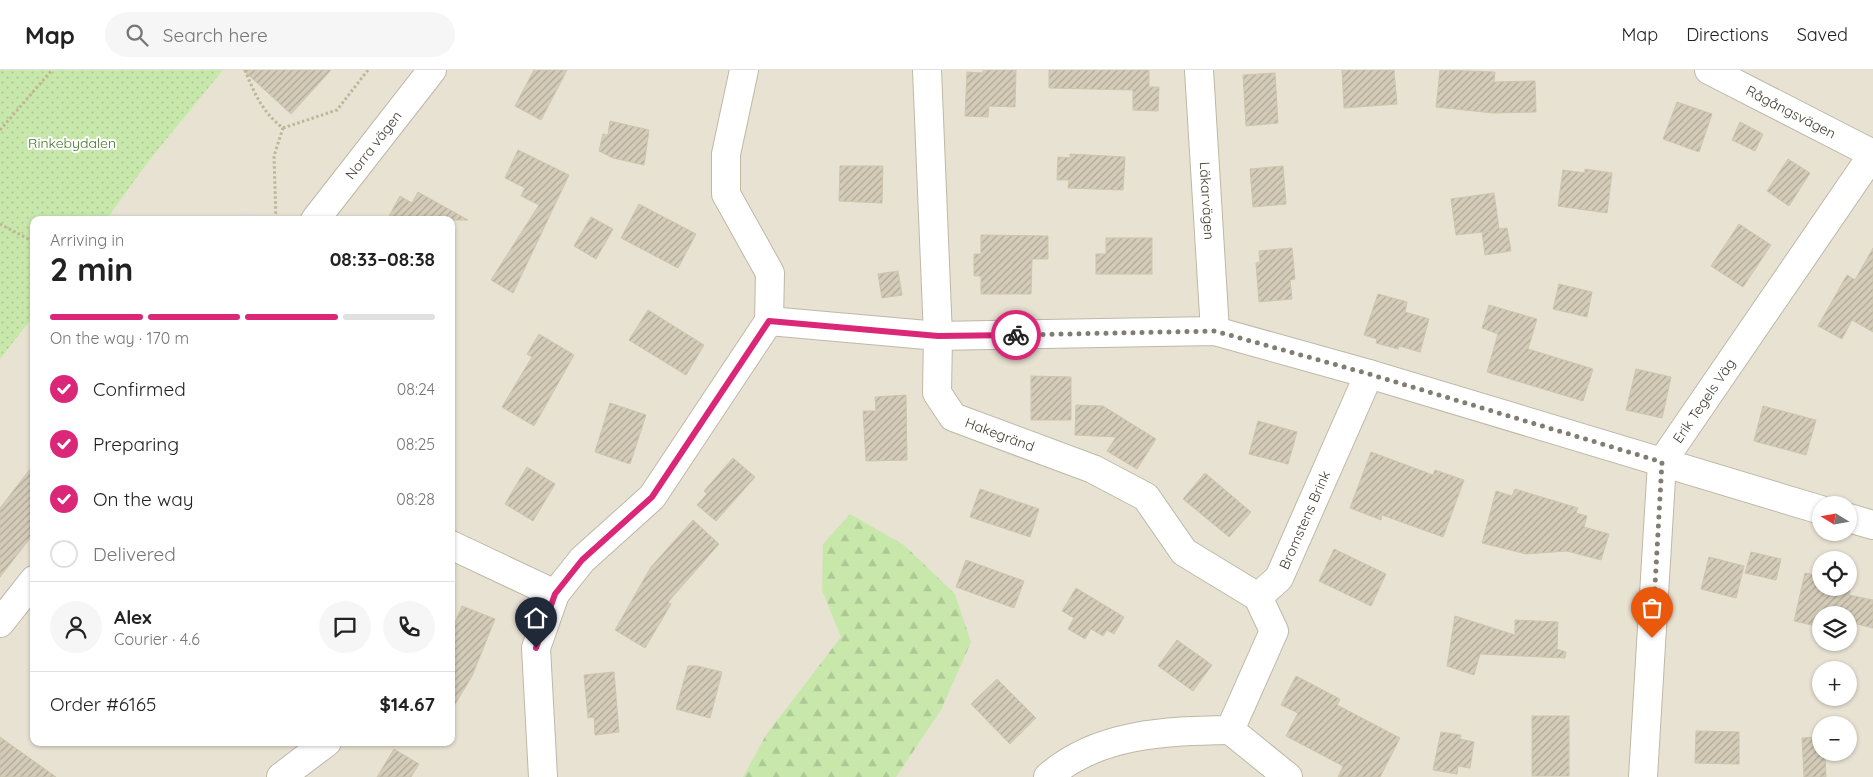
<!DOCTYPE html>
<html lang="en">
<head>
<meta charset="utf-8">
<style>
	body { margin:0; font-family:Quicksand,sans-serif; background:#f6f6f6; color:#222; height:100vh; display:flex; flex-direction:column; font-size:19px; white-space:nowrap }
	* { box-sizing:border-box; margin:0 }
	p { font-size:16px; color:#767676 }
	.icon { flex:none; width:28px; height:28px; fill:none; stroke:currentColor; stroke-width:2; stroke-linecap:round; stroke-linejoin:round }
	.map { position:relative; flex:1; overflow:hidden }
	.sheet { position:absolute; left:30px; top:146px; width:425px; height:530px; display:flex; flex-direction:column; background:#fff; border-radius:10px; box-shadow:0 1px 4px #0004 }
	.sheet>* { flex:none }
	.needle { width:32px; rotate:281deg }
	.controls { position:absolute; left:1812px; top:426px; display:grid; gap:10px }
	.controls a { display:grid; place-items:center; width:45px; height:45px; border-radius:50%; background:#fff; box-shadow:0 1px 4px #0004; font-size:25px }
	.pin { position:absolute; display:grid; place-items:center; width:42px; height:42px; color:#fff; margin:-51px -21px; border-radius:50% 50% 50% 0; rotate:-45deg; box-shadow:0 0 5px #0007 }
	.pin .icon { rotate:45deg }
	.courier { position:absolute; display:grid; place-items:center; width:50px; height:50px; margin:-25px; border:4px solid #db2777; border-radius:50%; background:#fff; color:#222; box-shadow:0 1px 6px #0007 }
	.headline em { font-style:normal; font-weight:700 }
	.headline div { display:flex; flex-direction:column-reverse }
	.headline { display:flex; align-items:center; justify-content:space-between; height:85px; padding:0 20px }
	h1 { font-size:32px; font-weight:700; line-height:38px }
	.bar { display:grid; grid-template-columns:repeat(4,1fr); gap:8px 5px; align-content:center; height:60px; padding:0 20px }
	.bar i { height:6px; border-radius:4px; background:#e0e0e0 }
	.bar .current { background:#db2777 }
	.bar p { grid-column:span 4 }
	.line { display:flex; align-items:center; gap:12px; padding:0 20px; border-top:1px solid #e0e0e0 }
	.line div { flex:1 }
	.round { display:grid; place-items:center; flex:none; width:52px; height:52px; border-radius:26px; background:#f6f6f6 }
	ol { padding:0 20px; list-style:none }
	li { display:flex; align-items:center; gap:15px; height:55px }
	li p { margin-inline-start:auto }
	li .icon { padding:5px; border-radius:50%; background:#db2777; color:#fff; stroke-width:4 }
	li:last-child { color:#767676 }
	li i { width:28px; height:28px; border:2px solid #e0e0e0; border-radius:50% }
	header { display:flex; align-items:center; gap:30px; box-sizing:border-box; height:70px; padding:0 25px; background:#fff; border-bottom:1px solid #e0e0e0 }
	header strong { font-size:24px }
	nav { display:flex; gap:28px; margin-inline-start:auto; font-size:18px }
	.search { width:350px; height:45px; background:#f6f6f6; display:flex; align-items:center; gap:12px; box-sizing:border-box; padding:0 18px; border-radius:28px; color:#767676; font-size:19px }
	.map>svg:first-child { display:block }
	.residential { fill:#e7e2d2; fill-rule:evenodd }
	.forest { fill:url(#forest-firs) }
	.park { fill:url(#park-dots) }
	.parking { fill:#e3e1dd }
	.building { fill:url(#building-hatch); stroke:#cfc5ac }
	.lines { fill:none; stroke-linecap:round; stroke-linejoin:round }
	.minor-casing { stroke:#beb8a7; stroke-width:30 }
	.path { stroke:#c0b597; stroke-width:3; stroke-dasharray:2.5 2.5; stroke-linecap:butt }
	.minor { stroke:#fff; stroke-width:28 }
	.done { stroke:#827d72; stroke-width:5; stroke-dasharray:0 9 }
	.route { stroke:#db2777; stroke-width:6 }
	.labels { text-anchor:middle; stroke-width:4; stroke-linejoin:round; paint-order:stroke }
	.street-label { font-size:14px; fill:#454034; stroke:#fff }
	.park-label { font-size:14px; fill:#3e7726; stroke:#fff }
</style>
</head>
<body>
<header>
<strong>Map</strong>
<div class="search"><svg class="icon" aria-label="search" viewBox="0 0 24 24"><circle cx="10" cy="10" r="6"/><path d="M15 15l6 6"/></svg>Search here</div>
<nav><a>Map</a><a>Directions</a><a>Saved</a></nav>
</header>
<div class="map">
<svg width="1873" height="707" viewBox="0 0 1873 707">
	<defs>
		<pattern id="forest-firs" width="22" height="20" patternUnits="userSpaceOnUse" patternTransform="scale(1.25)"><rect width="22" height="20" fill="#c8e8ab"/><path d="M5 1l3.5 6h-7zM16 11l3.5 6h-7z" fill="#adc894"/></pattern>
		<pattern id="park-dots" width="8" height="8" patternUnits="userSpaceOnUse" patternTransform="scale(1.25)"><rect width="8" height="8" fill="#c8e8ab"/><path d="M2 2h.1M6 6h.1" fill="none" stroke="#adc894" stroke-width="1.8" stroke-linecap="round"/></pattern>
		<pattern id="building-hatch" width="6" height="6" patternUnits="userSpaceOnUse" patternTransform="scale(1.25)"><rect width="6" height="6" fill="#d4ccb9"/><path d="M-1 1l2-2M0 6l6-6M5 7l2-2" fill="none" stroke="#aea797"/></pattern>
	</defs>
	<rect width="100%" height="100%" fill="#f3efe4"/>
	<path class="residential" d="M 223,0 L 1873,0 L 1873,707 L 0,707 L 0,289 L 34,246 L 34,672 L 451,672 L 451,150 L 106,150 L 148,92 ZM 1821,435 L 1849,435 L 1849,462 L 1821,462 ZM 1821,490 L 1849,490 L 1849,518 L 1821,518 ZM 1821,545 L 1849,545 L 1849,572 L 1821,572 ZM 1821,600 L 1849,600 L 1849,628 L 1821,628 ZM 1821,655 L 1849,655 L 1849,682 L 1821,682 Z"/>
	<polygon class="forest" points="850,444 904,475 955,524 971,572 941,640 896,707 743,707 766,665 841,567 822,520 823,474"/>
	<polygon class="park" points="0,0 223,0 148,92 106,150 34,150 34,246 0,289"/>
	<polygon class="parking" points="245,140 257,150 237,150"/>
	<g class="building">
		<polygon points="243,0 331,0 291,44"/>
		<polygon points="534,0 567,0 541,50 515,36"/>
		<polygon points="983,0 1016,0 1015,37 989,36 988,47 965,46 967,2 983,3"/>
		<polygon points="1049,0 1149,0 1149,17 1159,17 1158,41 1133,40 1133,20 1049,18"/>
		<polygon points="1342,0 1394,0 1397,34 1344,38"/>
		<polygon points="1440,0 1495,2 1494,12 1535,11 1536,42 1493,43 1436,37"/>
		<polygon points="1275,3 1278,53 1246,56 1243,5"/>
		<polygon points="1677,32 1712,44 1699,82 1663,69"/>
		<polygon points="610,51 649,60 644,95 613,88 599,81 603,64 608,65"/>
		<polygon points="1740,52 1763,64 1755,81 1732,70"/>
		<polygon points="518,80 569,105 513,223 491,210 539,135 521,126 525,118 505,108"/>
		<polygon points="1070,84 1125,87 1123,120 1068,118 1069,110 1057,110 1058,87 1070,88"/>
		<polygon points="1788,89 1810,103 1789,136 1767,121"/>
		<polygon points="840,96 883,96 882,133 839,131"/>
		<polygon points="1283,96 1286,134 1253,137 1250,99"/>
		<polygon points="1585,99 1612,103 1607,143 1558,136 1563,100 1585,103"/>
		<polygon points="418,122 468,150 387,150 400,126 412,133"/>
		<polygon points="1494,123 1499,159 1507,158 1511,181 1485,185 1482,162 1491,161 1456,165 1451,129"/>
		<polygon points="639,134 696,164 678,198 621,168"/>
		<polygon points="591,147 613,159 596,189 574,176"/>
		<polygon points="1739,154 1771,175 1743,217 1711,196"/>
		<polygon points="981,165 1048,166 1048,189 1032,189 1031,224 981,224 981,206 974,206 974,184 981,184"/>
		<polygon points="1106,168 1152,168 1152,204 1096,204 1096,184 1106,184"/>
		<polygon points="1292,178 1295,209 1290,210 1292,229 1259,232 1256,193 1260,192 1259,181"/>
		<polygon points="1873,178 1873,262 1852,250 1842,269 1818,256 1847,205 1855,210"/>
		<polygon points="898,201 902,225 882,228 878,204"/>
		<polygon points="1559,214 1592,222 1587,247 1553,239"/>
		<polygon points="1378,224 1407,232 1405,242 1429,249 1420,282 1399,276 1398,279 1376,273 1377,269 1364,265"/>
		<polygon points="1489,235 1537,249 1528,279 1593,299 1583,331 1487,302 1498,264 1482,258"/>
		<polygon points="648,240 704,275 686,305 629,270"/>
		<polygon points="539,264 574,285 534,356 502,337 532,287 527,284"/>
		<polygon points="1636,299 1671,307 1662,348 1626,340"/>
		<polygon points="1031,306 1071,307 1071,350 1031,350"/>
		<polygon points="906,325 907,390 866,391 863,341 876,341 875,327"/>
		<polygon points="610,333 646,345 630,394 595,382"/>
		<polygon points="1076,335 1103,336 1156,369 1137,399 1107,381 1116,367 1075,365"/>
		<polygon points="1763,336 1816,350 1806,385 1754,371"/>
		<polygon points="1258,351 1297,362 1288,394 1249,384"/>
		<polygon points="1371,382 1433,405 1435,400 1464,410 1443,467 1382,445 1381,450 1350,438"/>
		<polygon points="733,388 755,407 716,451 697,435 707,424 704,421"/>
		<polygon points="34,394 34,463 0,507 0,438"/>
		<polygon points="527,397 555,414 533,451 505,434"/>
		<polygon points="1205,403 1251,442 1229,467 1183,429"/>
		<polygon points="980,419 1039,439 1030,467 970,447"/>
		<polygon points="1515,419 1578,438 1576,443 1587,446 1584,457 1609,464 1601,490 1567,481 1526,484 1482,473 1496,421 1512,426"/>
		<polygon points="693,450 719,474 668,532 671,534 645,578 615,560 651,497"/>
		<polygon points="1334,479 1386,504 1371,536 1319,511"/>
		<polygon points="1751,482 1781,489 1776,510 1745,503"/>
		<polygon points="1709,487 1744,496 1736,528 1701,519"/>
		<polygon points="966,490 1024,511 1014,538 956,517"/>
		<polygon points="1805,503 1821,506 1821,518 1849,518 1849,513 1852,513 1849,525 1873,530 1873,558 1849,552 1849,545 1821,545 1821,557 1794,551"/>
		<polygon points="1076,518 1124,547 1114,564 1107,560 1103,566 1091,559 1085,569 1068,559 1074,548 1062,541"/>
		<polygon points="462,536 495,549 472,606 451,641 451,562"/>
		<polygon points="1455,546 1515,565 1515,550 1558,552 1557,579 1566,582 1565,588 1480,584 1474,605 1447,596"/>
		<polygon points="1177,570 1212,595 1193,621 1158,596"/>
		<polygon points="688,596 697,596 722,602 710,648 676,639"/>
		<polygon points="614,602 619,662 595,665 594,647 588,648 584,605"/>
		<polygon points="1296,606 1340,629 1337,635 1400,668 1380,707 1338,707 1343,696 1286,666 1298,643 1281,635"/>
		<polygon points="997,609 1036,648 1010,674 971,634"/>
		<rect x="1532" y="646" width="37" height="60"/>
		<polygon points="1696,661 1739,662 1739,694 1695,693"/>
		<polygon points="1441,662 1461,665 1460,669 1474,672 1470,698 1458,696 1457,704 1433,700"/>
		<polygon points="0,667 56,707 0,707"/>
		<polygon points="1821,667 1821,682 1825,682 1826,707 1804,707 1802,668"/>
		<polygon points="394,679 419,694 411,707 377,707"/>
	</g>
	<g class="lines">
		<g class="minor-casing">
			<g id="minor">
				<path id="s1" d="M 927,0 L 938,266 L 937,323 L 953,347 L 1093,399 L 1146,427 L 1184,482 L 1258,527"/>
				<path id="s2" d="M 1199,0 L 1215,261"/>
				<path id="s3" d="M 1709,0 L 1873,84"/>
				<path id="s4" d="M 315,150 L 432,0"/>
				<polyline points="769,251 938,266 1215,261 1369,304 1821,440"/>
				<polyline points="1849,448 1873,455"/>
				<polyline points="451,475 555,524"/>
				<polyline points="0,553 34,510"/>
				<polyline points="1230,660 1288,707"/>
				<polyline points="281,707 327,672"/>
				<polyline points="543,707 536,578 555,524 582,490 652,427 769,251 770,203 726,124 726,84 744,0"/>
				<path id="s5" d="M 1048,707 C 1097,663 1167,661 1230,660 L 1274,561 L 1258,527 L 1279,508 L 1369,304"/>
				<path id="s6" d="M 1643,707 L 1662,392 L 1873,84"/>
			</g>
		</g>
		<g class="path">
			<path d="M 245,0 C 254,23 263,43 283,58 L 274,86 L 276,150"/>
			<polyline points="283,58 337,40 368,0"/>
			<polyline points="0,60 52,0"/>
			<polyline points="0,154 34,172"/>
		</g>
		<use href="#minor" class="minor"/>
	</g>
	<g class="lines">
		<polyline class="done" points="1016,265 1215,261 1369,304 1662,392 1652,568"/>
		<polyline class="route" points="536,578 555,524 582,490 652,427 769,251 938,266 1016,265"/>
	</g>
	<g class="labels">
		<g class="street-label">
			<text dy="5" stroke="none"><textPath href="#s3" startOffset="92">Rågångsvägen</textPath></text>
			<text dy="5" stroke="none"><textPath href="#s4" startOffset="95">Norra vägen</textPath></text>
			<text dy="5" stroke="none"><textPath href="#s2" startOffset="131">Läkarvägen</textPath></text>
			<text dy="5" stroke="none"><textPath href="#s6" startOffset="390">Erik Tegels Väg</textPath></text>
			<text dy="5" stroke="none"><textPath href="#s1" startOffset="402">Hakegränd</textPath></text>
			<text dy="5" stroke="none"><textPath href="#s5" startOffset="430">Bromstens Brink</textPath></text>
		</g>
		<g class="park-label">
			<text x="72" y="78">Rinkebydalen</text>
		</g>
	</g>
</svg>
<div class="controls">
<a><svg class="needle" viewBox="-14 -14 28 28"><path d="M0-13l5 13h-10z" fill="#e53935"/><path d="M0 13l5-13h-10z" fill="#767676"/></svg></a>
<a><svg class="icon" aria-label="locate" viewBox="0 0 24 24"><circle cx="12" cy="12" r="6"/><path d="M12 2v4M12 18v4M2 12h4M18 12h4"/></svg></a>
<a><svg class="icon" aria-label="layers" viewBox="0 0 24 24"><path d="M12 4l9 5-9 5-9-5zM3 14l9 5 9-5"/></svg></a>
<a>+</a>
<a>−</a>
</div>
<div class="pin" style="left:1652px;top:568px;background:#ea580c"><svg class="icon" aria-label="bag" viewBox="0 0 24 24"><path d="M5 8h14l-1 12H6zM9 8a3 3 0 0 1 6 0"/></svg></div>
<div class="pin" style="left:536px;top:578px;background:#1f2937"><svg class="icon" aria-label="home" viewBox="0 0 24 24"><path d="M3 11l9-7 9 7M6 9v11h12V9"/></svg></div>
<div class="courier" style="left:1016px;top:265px"><svg class="icon" aria-label="bike" viewBox="0 0 24 24"><circle cx="6" cy="16" r="4"/><circle cx="18" cy="16" r="4"/><path d="M6 16l4-8h5l3 8M10 8l3 8H6M13 5h3"/></svg></div>
<section class="sheet">
<div class="headline"><div><h1>2 min</h1><p>Arriving in</p></div><em>08:33–08:38</em></div>
<div class="bar"><i class="current"></i><i class="current"></i><i class="current"></i><i></i><p>On the way · 170 m</p></div>
<ol>
<li><svg class="icon" aria-label="check" viewBox="0 0 24 24"><path d="M5 12l5 5 9-10"/></svg>Confirmed<p>08:24</p></li>
<li><svg class="icon" aria-label="check" viewBox="0 0 24 24"><path d="M5 12l5 5 9-10"/></svg>Preparing<p>08:25</p></li>
<li><svg class="icon" aria-label="check" viewBox="0 0 24 24"><path d="M5 12l5 5 9-10"/></svg>On the way<p>08:28</p></li>
<li><i></i>Delivered</li>
</ol>
<div class="line" style="height:90px"><a class="round"><svg class="icon" aria-label="person" viewBox="0 0 24 24"><circle cx="12" cy="8" r="4"/><path d="M4 21q1-7 8-7t8 7"/></svg></a><div><b>Alex</b><p>Courier · 4.6</p></div><a class="round"><svg class="icon" aria-label="chat" viewBox="0 0 24 24"><path d="M4 5h16v11H9l-5 4z"/></svg></a><a class="round"><svg class="icon" aria-label="phone" viewBox="0 0 24 24"><path d="M5 4h4l2 5-3 2q2 4 5 5l2-3 5 2v4C11 20 4 13 5 4z"/></svg></a></div>
<div class="line" style="height:65px"><div>Order #6165</div><b>$14.67</b></div>
</section>
</div>
</body>
</html>
